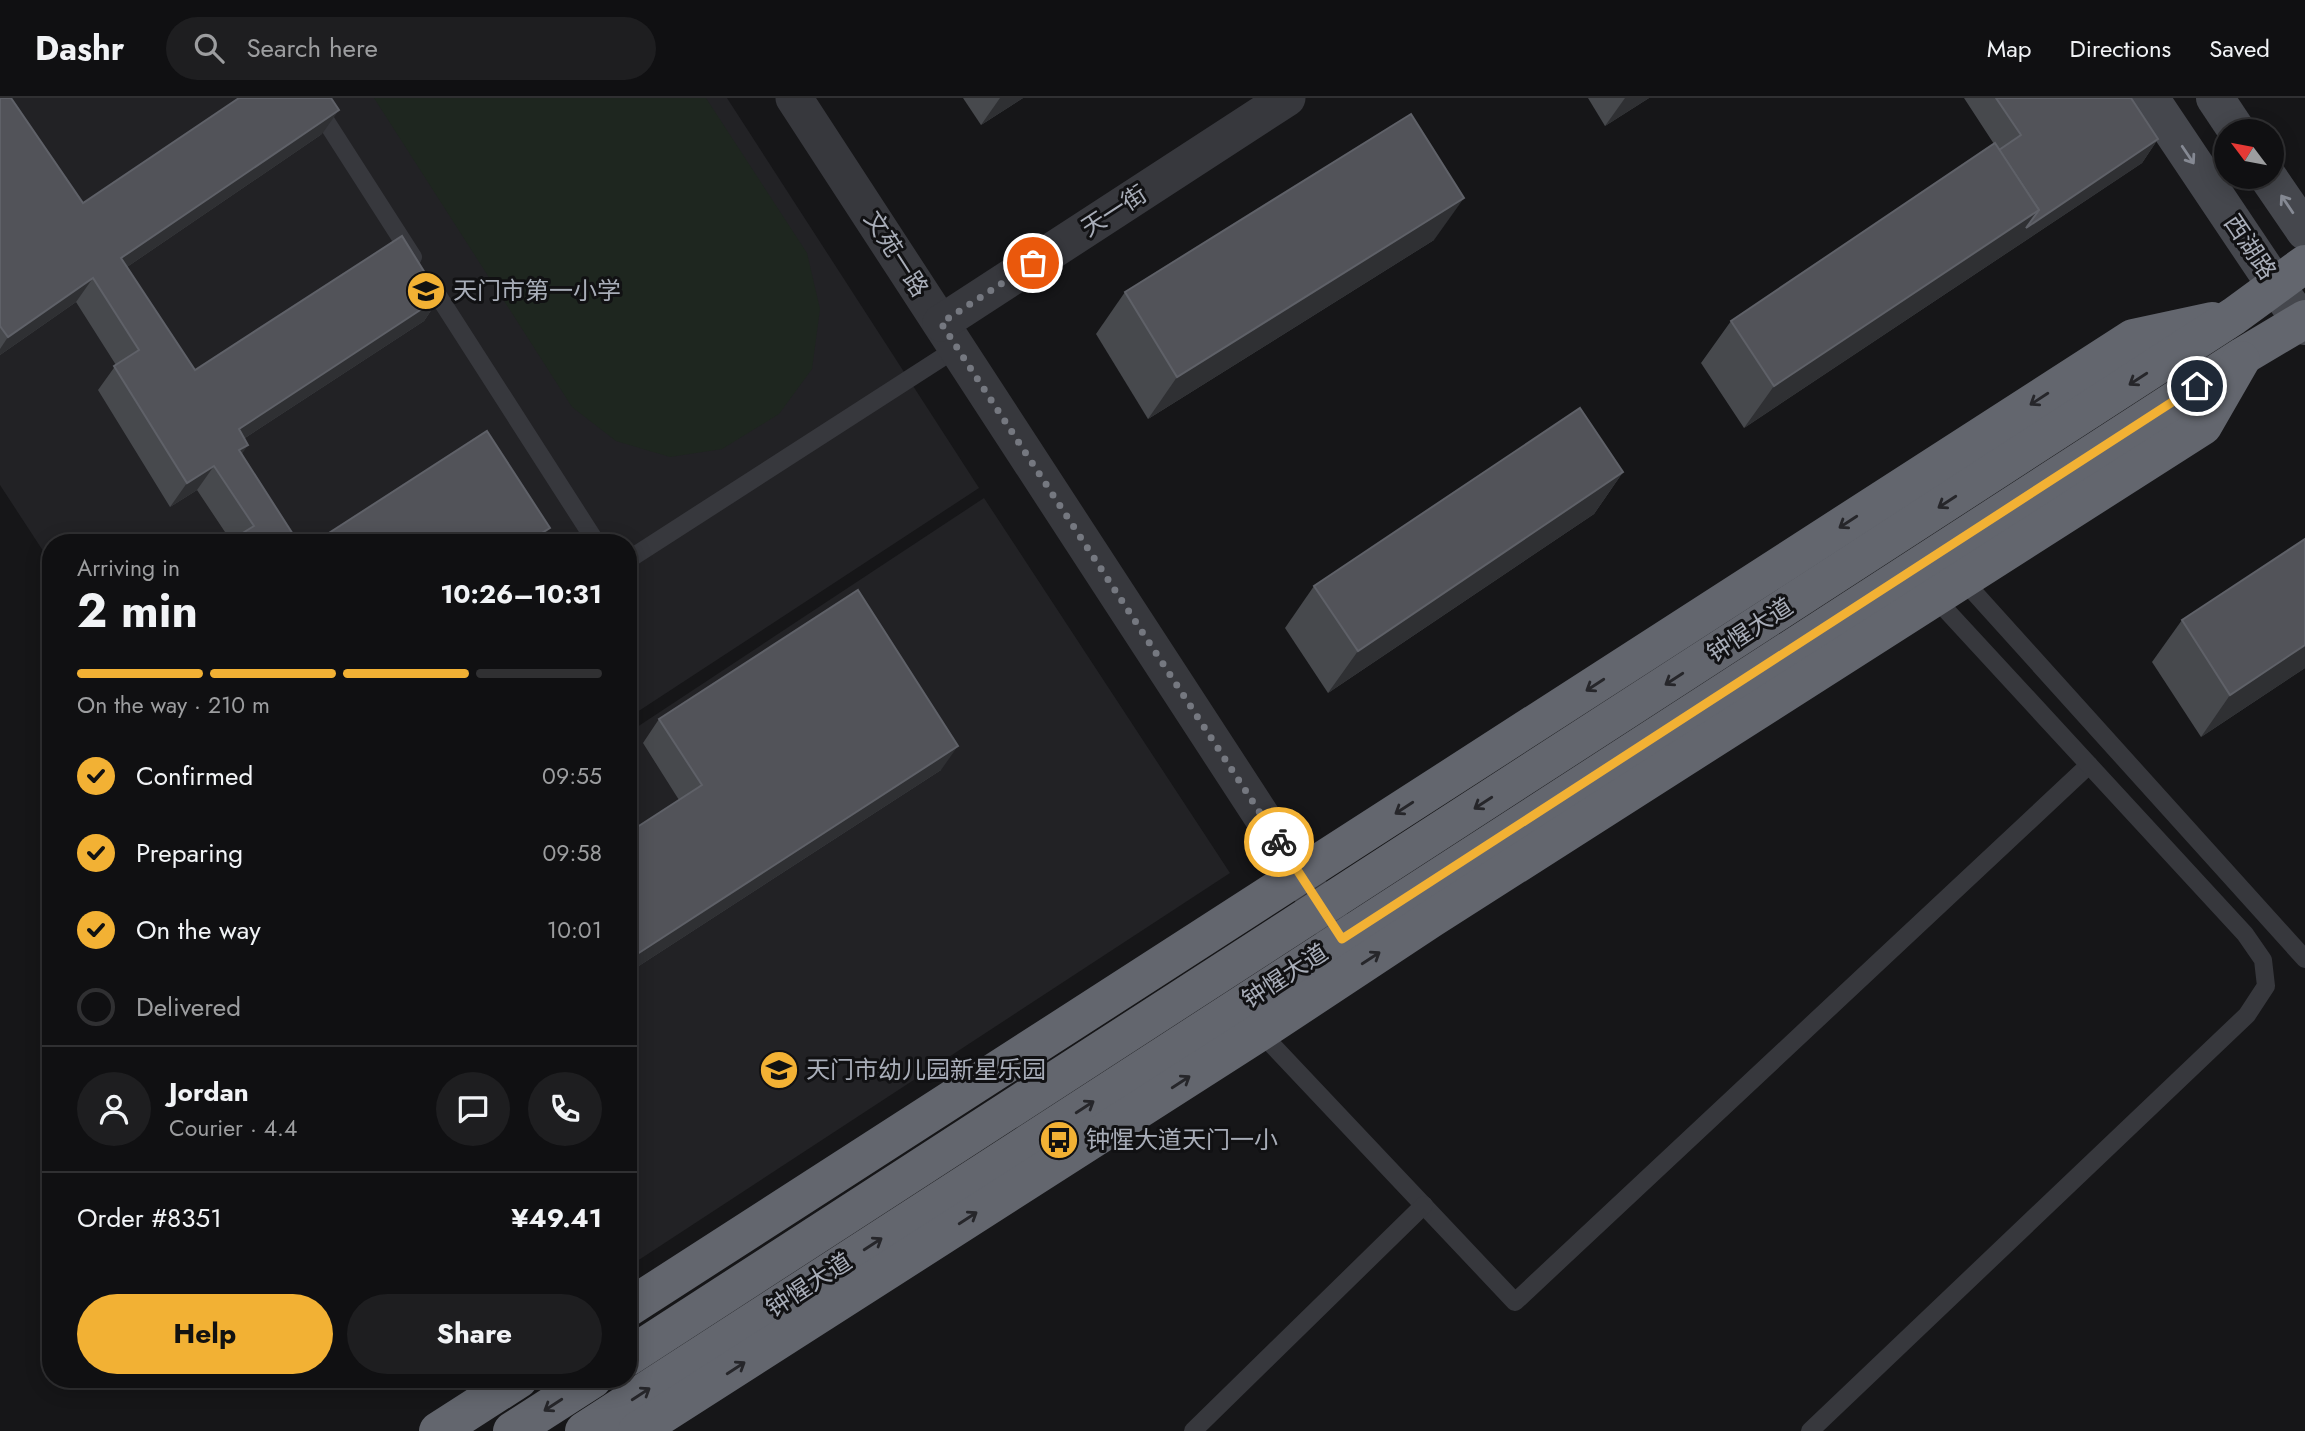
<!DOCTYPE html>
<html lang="en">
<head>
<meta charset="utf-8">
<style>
	body { margin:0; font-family:Jost,"Noto Sans SC",sans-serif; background:#1e1e20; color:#f1f3f6; height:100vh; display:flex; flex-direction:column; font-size:26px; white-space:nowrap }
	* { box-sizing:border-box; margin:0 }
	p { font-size:23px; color:#9c9d9f }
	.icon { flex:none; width:38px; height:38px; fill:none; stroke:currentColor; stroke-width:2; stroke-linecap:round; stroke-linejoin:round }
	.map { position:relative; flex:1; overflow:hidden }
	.panel { position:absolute; left:42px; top:436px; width:595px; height:854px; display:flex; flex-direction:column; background:#101012; border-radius:28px; box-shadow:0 4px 18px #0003,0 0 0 2px #303032 }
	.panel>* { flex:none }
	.needle { width:46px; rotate:302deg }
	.buttons { position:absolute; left:2214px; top:21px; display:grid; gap:14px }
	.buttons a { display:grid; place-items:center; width:70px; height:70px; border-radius:50%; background:#101012; box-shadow:0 4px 18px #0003,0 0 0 2px #303032; font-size:35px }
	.pin { position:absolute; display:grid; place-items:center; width:60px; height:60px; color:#fff; margin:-30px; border:4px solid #fff; border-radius:50%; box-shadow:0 2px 7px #0007 }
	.courier { position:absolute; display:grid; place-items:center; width:70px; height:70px; margin:-35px; border:5px solid #f2b134; border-radius:50%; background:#fff; color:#222; box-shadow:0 2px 9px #0007 }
	.overview em { font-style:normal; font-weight:700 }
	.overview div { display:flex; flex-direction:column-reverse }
	.overview { display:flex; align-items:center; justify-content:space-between; height:119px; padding:0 35px }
	h1 { font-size:46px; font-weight:700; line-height:52px }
	.bar { display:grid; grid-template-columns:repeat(4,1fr); gap:10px 7px; align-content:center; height:84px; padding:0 35px }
	.bar i { height:9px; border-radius:5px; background:#303032 }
	.bar .current { background:#f2b134 }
	.bar p { grid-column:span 4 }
	.line { display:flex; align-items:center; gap:18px; padding:0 35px; border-top:2px solid #303032 }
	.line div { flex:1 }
	.round { display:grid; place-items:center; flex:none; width:74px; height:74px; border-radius:37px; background:#1e1e20 }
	ol { padding:0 35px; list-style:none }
	li { display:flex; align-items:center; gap:21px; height:77px }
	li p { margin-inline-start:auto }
	li .icon { padding:7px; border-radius:50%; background:#f2b134; color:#111; stroke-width:4 }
	li:last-child { color:#9c9d9f }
	li i { width:38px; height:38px; border:4px solid #303032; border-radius:50% }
	.action { display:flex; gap:14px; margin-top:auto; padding:14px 35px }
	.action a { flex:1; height:80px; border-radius:42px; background:#f2b134; color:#111; font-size:28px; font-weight:700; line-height:80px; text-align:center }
	.action a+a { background:#1e1e20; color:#f1f3f6 }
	header { display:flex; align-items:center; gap:42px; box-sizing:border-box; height:98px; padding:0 35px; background:#101012; border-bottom:2px solid #303032 }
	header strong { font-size:33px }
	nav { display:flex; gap:38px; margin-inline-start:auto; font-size:24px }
	.search { width:490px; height:63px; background:#1e1e20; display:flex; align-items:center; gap:18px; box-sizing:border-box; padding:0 24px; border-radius:38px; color:#9c9d9f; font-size:26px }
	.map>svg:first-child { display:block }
	.built { fill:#222225 }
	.green { fill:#1e261f }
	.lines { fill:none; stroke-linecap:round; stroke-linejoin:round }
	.lane { stroke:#37383d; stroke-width:18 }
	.street { stroke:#37383d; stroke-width:37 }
	.secondary { stroke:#45474d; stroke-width:38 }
	.highway { stroke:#63666e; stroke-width:38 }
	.wall { fill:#47494d }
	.shaded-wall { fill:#2f3033 }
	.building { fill:#525359; stroke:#5f6168; stroke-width:2 }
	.oneway { stroke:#858993 }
	.oneway2 { stroke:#26262a }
	.done { stroke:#757880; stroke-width:7; stroke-dasharray:0 12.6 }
	.route { stroke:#f2b134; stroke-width:9 }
	.labels { text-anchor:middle; stroke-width:6; stroke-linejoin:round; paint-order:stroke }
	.street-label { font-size:24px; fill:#a8adb8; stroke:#111113 }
	.poi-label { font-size:24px; fill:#a8adb8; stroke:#111113; text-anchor:start }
</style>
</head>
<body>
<header>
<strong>Dashr</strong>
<div class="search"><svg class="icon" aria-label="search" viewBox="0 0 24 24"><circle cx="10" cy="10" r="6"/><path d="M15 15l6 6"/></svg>Search here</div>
<nav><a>Map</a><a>Directions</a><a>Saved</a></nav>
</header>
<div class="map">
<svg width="2305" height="1333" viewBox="0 0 2305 1333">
	<rect width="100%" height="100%" fill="#161618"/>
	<g class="built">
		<polygon points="0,0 727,0 979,390 628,620 628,444 51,444 51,465 0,387"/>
		<polygon points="984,400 1230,775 628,1169 628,635"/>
	</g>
	<polygon class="green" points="374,0 706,0 807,155 820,211 812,271 779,316 722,351 670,359 616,343 572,309"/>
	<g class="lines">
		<g class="lane">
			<polyline points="311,0 413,159"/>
			<polyline points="428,182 596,444"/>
			<polyline points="628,462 957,250"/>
			<polyline points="1963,482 2305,861"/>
			<polyline points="1260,934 1515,1204 2089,667"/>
			<polyline points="1193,1333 1424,1107"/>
			<polyline points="1810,1333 2247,917 2266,888 2263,862 2245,836 1935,500"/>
		</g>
		<g class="street">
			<polyline points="794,0 1339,837"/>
			<polyline points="941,225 1287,0"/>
		</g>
		<g class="secondary">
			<polyline points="2150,0 2276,188 2305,228"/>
			<polyline points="2215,0 2237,33"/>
			<polyline points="2268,79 2305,133"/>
		</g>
		<g class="highway">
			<polyline points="628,1210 2133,240 2212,223"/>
			<path d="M 628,1259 C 1165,914 1699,565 2234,218 L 2305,166"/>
			<polyline points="438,1333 519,1281"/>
			<polyline points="512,1333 593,1281"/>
			<polyline points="584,1333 2243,258 2305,221"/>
			<polyline points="637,1333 1260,934 1431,821 2203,328 2241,262"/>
		</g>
	</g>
	<g class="wall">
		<polygon points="0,0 83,105 322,36 127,169 195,272 440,199 424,223 245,340 242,356 298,444 231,443 197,392 170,409 98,292 116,267 76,204 0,257"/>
		<polygon points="963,0 1023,0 981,27"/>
		<polygon points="1588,0 1649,0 1605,28"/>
		<polygon points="1964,0 2131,0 2158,41 2142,65 1744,330 1701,265 1731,223 1994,46"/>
		<polygon points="1434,142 1148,321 1096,236 1125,194"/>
		<polygon points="1623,374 1594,416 1328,595 1285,530 1314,488"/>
		<polygon points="2182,522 2305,570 2201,639 2152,564"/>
		<polygon points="659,621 941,672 628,875 628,735 679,702 643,645"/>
	</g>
	<g class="shaded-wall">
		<polygon points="1000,0 1023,0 981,27"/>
		<polygon points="1625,0 1649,0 1605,28"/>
		<polygon points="339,12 322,36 105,184 121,160"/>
		<polygon points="2158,41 2142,65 1744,330 1774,288 2039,112"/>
		<polygon points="1464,100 1434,142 1148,321 1177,279"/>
		<polygon points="93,180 76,204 0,257 0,251 8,239"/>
		<polygon points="440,199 424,223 222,355 239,331"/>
		<polygon points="248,347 232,371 239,352"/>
		<polygon points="214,368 197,392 170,409 187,385"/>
		<polygon points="1623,374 1594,416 1328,595 1358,553"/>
		<polygon points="550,430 539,444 527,444"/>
		<polygon points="2305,547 2305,570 2201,639 2230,597"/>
		<polygon points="958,648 941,672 628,875 628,862"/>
	</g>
	<g class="building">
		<polygon points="0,0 11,0 83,105 239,0 331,0 339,12 121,160 195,272 402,138 440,199 239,331 248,347 239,352 298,444 228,444 254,428 214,368 187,385 114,268 139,252 93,180 8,239 0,228"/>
		<polygon points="1996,0 2131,0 2158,41 2026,130 2039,112 1999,52 2021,37"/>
		<polygon points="1411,16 1464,100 1177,279 1125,194"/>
		<polygon points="1995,45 2039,112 1774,288 1731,223"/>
		<polygon points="1580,310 1623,374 1358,553 1314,488"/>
		<polygon points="487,333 550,430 527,444 315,444"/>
		<polygon points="2305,441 2305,547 2230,597 2182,522"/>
		<polygon points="858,492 958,648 628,862 628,735 702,687 659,621"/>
	</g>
	<defs><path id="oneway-shaft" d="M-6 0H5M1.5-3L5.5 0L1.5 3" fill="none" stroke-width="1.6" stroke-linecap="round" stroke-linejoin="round" transform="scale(1.75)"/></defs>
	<g class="oneway">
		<use href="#oneway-shaft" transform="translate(2188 57) rotate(56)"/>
		<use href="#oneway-shaft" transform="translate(2287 106) rotate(-124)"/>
	</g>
	<g class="oneway2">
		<use href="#oneway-shaft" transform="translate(2138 281) rotate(147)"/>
		<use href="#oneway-shaft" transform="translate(2039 301) rotate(147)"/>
		<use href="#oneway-shaft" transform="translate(1947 404) rotate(147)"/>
		<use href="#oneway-shaft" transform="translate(1848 424) rotate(147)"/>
		<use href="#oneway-shaft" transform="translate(1674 581) rotate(147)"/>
		<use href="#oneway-shaft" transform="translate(1595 587) rotate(147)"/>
		<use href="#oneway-shaft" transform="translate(1483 705) rotate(147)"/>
		<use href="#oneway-shaft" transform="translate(1404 710) rotate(147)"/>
		<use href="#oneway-shaft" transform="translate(1371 860) rotate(-33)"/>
		<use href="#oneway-shaft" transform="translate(1181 984) rotate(-33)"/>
		<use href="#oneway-shaft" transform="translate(1085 1009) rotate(-33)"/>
		<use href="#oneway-shaft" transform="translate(968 1120) rotate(-33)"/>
		<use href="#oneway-shaft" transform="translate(873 1146) rotate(-33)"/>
		<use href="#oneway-shaft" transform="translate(736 1270) rotate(-33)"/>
		<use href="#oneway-shaft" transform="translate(641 1296) rotate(-33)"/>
		<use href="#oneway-shaft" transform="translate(553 1307) rotate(147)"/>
	</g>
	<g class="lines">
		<polyline class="done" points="1033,165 941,225 1279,744"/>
		<polyline class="route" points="1279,744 1342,841 2197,288"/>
	</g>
	<defs>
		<g id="school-disc" transform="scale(2.0125)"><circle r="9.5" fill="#f2b134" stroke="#111113"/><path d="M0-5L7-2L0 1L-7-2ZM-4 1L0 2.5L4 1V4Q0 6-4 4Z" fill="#111"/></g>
		<g id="bus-disc" transform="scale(2.0125)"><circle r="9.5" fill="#f2b134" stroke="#111113"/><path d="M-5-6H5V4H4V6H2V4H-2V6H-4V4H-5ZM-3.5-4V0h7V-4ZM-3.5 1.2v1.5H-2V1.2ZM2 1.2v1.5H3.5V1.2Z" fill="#111"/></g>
	</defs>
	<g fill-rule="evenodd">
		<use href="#school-disc" x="426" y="193"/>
		<use href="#school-disc" x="779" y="972"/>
		<use href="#bus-disc" x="1059" y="1042"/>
	</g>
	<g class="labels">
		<g class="street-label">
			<text transform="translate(1114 113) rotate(-33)" y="8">天一街</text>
			<text transform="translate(2250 149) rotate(56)" y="8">西湖路</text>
			<text transform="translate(896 156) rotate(57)" y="8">文苑一路</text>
			<text transform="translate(1750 532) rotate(-33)" y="8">钟惺大道</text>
			<text transform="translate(1285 878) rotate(-33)" y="8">钟惺大道</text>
			<text transform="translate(809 1187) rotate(-33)" y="8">钟惺大道</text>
		</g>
		<g class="poi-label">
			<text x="453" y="201">天门市第一小学</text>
			<text x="806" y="980">天门市幼儿园新星乐园</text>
			<text x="1086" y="1050">钟惺大道天门一小</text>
		</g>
	</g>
</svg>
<div class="buttons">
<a><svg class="needle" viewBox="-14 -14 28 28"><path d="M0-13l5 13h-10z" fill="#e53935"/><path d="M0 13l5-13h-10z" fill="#9c9d9f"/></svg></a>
</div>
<div class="pin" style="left:1033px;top:165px;background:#ea580c"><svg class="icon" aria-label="bag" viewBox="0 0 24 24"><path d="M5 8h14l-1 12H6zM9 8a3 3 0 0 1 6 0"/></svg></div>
<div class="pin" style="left:2197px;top:288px;background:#1f2937"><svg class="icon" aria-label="home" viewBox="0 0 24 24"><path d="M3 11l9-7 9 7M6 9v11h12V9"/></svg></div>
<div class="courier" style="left:1279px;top:744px"><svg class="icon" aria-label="bike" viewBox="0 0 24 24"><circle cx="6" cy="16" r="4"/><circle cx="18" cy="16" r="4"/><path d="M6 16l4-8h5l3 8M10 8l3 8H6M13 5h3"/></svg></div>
<section class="panel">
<div class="overview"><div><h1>2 min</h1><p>Arriving in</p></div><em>10:26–10:31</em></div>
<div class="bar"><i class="current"></i><i class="current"></i><i class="current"></i><i></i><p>On the way · 210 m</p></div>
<ol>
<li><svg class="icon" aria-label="check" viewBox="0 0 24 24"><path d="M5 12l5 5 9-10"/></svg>Confirmed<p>09:55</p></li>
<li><svg class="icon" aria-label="check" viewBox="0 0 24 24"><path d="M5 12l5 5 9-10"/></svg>Preparing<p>09:58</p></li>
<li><svg class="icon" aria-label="check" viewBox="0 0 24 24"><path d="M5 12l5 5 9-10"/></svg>On the way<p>10:01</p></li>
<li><i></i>Delivered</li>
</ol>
<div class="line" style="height:126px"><a class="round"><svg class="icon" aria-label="person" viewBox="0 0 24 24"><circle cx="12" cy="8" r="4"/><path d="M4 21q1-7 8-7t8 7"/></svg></a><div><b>Jordan</b><p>Courier · 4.4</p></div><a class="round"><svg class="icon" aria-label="chat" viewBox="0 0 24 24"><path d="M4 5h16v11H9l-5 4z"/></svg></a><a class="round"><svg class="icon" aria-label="phone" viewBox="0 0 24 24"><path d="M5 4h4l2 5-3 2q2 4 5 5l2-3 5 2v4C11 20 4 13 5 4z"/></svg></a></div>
<div class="line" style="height:91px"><div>Order #8351</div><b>¥49.41</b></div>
<div class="action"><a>Help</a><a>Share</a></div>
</section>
</div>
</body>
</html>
